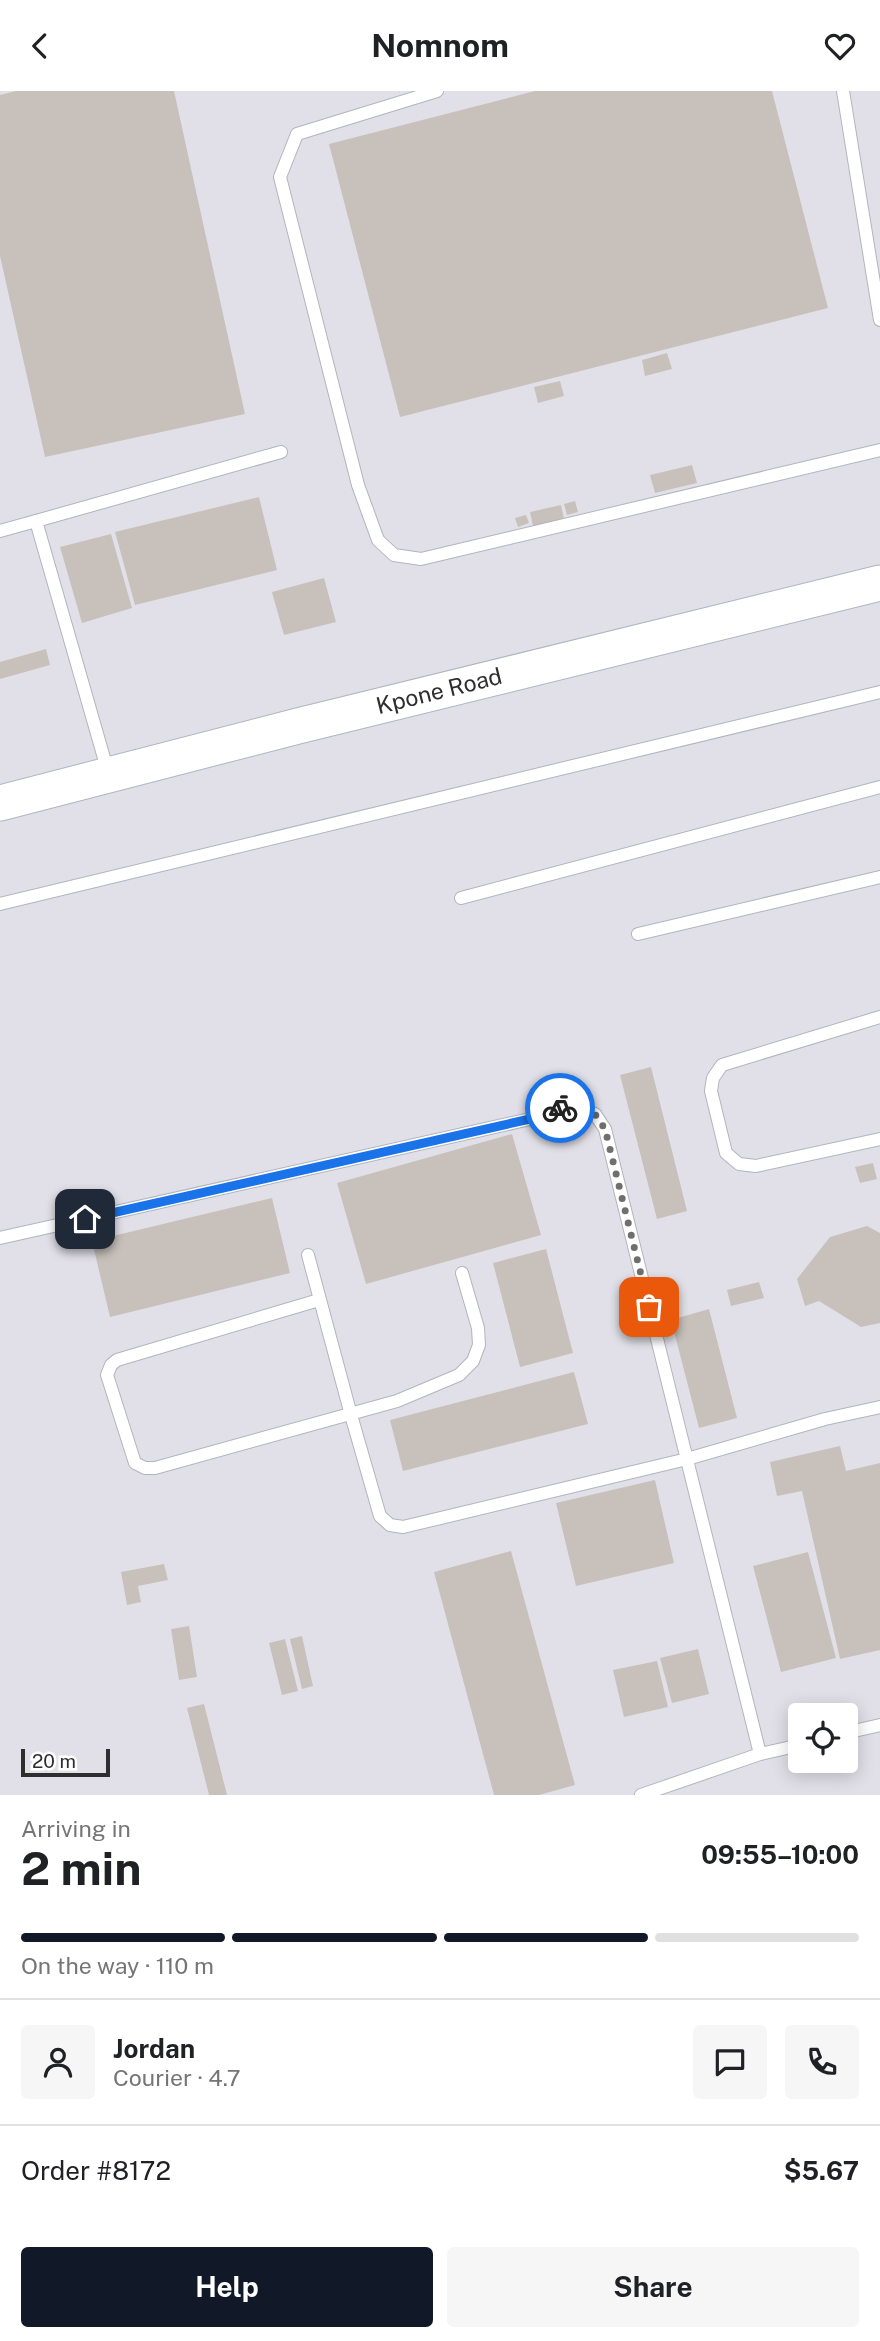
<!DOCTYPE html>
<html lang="en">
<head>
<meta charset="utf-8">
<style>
	body { margin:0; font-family:"Public Sans",sans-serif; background:#f6f6f6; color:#202124; height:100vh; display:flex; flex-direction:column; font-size:26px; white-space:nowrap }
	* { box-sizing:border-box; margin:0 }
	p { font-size:23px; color:#757577 }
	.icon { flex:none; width:38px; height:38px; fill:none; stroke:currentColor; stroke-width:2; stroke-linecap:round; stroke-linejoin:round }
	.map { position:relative; height:1704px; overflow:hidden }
	.details { display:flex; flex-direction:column; background:#fff; flex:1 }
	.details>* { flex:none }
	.buttons { position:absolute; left:788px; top:1612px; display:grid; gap:14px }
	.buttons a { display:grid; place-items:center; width:70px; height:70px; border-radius:7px; background:#fff; box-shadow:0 4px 18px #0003; font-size:35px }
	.scale { position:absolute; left:21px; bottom:18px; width:89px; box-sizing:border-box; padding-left:7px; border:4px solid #2e2e2e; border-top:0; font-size:19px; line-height:24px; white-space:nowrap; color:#2e2e2e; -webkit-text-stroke:5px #fff; paint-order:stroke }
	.pin { position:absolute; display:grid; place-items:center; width:60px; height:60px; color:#fff; margin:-30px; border-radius:14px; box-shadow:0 4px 10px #0006 }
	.courier { position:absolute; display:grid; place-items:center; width:70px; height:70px; margin:-35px; border:5px solid #1a73e8; border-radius:50%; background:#fff; color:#222; box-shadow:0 2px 9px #0007 }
	.summary em { font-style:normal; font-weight:700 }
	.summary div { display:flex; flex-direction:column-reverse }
	.summary { display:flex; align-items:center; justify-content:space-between; height:119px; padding:0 21px }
	h1 { font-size:46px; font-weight:700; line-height:52px }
	.bar { display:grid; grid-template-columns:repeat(4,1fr); gap:10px 7px; align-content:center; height:84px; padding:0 21px }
	.bar i { height:9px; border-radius:5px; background:#e0e0e0 }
	.bar .current { background:#111827 }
	.bar p { grid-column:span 4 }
	.line { display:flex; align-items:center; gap:18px; padding:0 21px; border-top:2px solid #e0e0e0 }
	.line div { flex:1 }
	.round { display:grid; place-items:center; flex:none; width:74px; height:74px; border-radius:7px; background:#f6f6f6 }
	.action { display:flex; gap:14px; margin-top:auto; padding:14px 21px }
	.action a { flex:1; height:80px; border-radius:7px; background:#111827; color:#fff; font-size:28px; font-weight:700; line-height:80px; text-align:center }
	.action a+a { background:#f6f6f6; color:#202124 }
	header { display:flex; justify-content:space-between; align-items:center; height:91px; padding:0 21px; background:#fff; font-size:32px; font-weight:700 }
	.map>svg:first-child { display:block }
	.industrial { fill:#e1e0e8; fill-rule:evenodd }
	.building { fill:#c8c1bb }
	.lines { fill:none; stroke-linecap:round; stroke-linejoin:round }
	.service-casing { stroke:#b0b5be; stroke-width:14 }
	.secondary-casing { stroke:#b0b5be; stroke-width:37 }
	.service { stroke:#fff; stroke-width:12 }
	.secondary { stroke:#fff; stroke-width:35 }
	.done { stroke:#726e6c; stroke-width:7; stroke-dasharray:0 12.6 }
	.route { stroke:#1a73e8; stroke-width:9 }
	.labels { text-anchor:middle; stroke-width:6; stroke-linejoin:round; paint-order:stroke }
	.street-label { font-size:23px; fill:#2e2e2e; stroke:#fff }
</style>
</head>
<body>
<header><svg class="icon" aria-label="back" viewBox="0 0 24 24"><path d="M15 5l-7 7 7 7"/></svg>Nomnom<svg class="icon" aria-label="heart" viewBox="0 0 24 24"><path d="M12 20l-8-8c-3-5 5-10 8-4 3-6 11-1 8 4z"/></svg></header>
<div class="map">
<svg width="880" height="1704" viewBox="0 0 880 1704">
	<rect width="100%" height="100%" fill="#efe6e0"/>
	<path class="industrial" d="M 0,0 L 880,0 L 880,1704 L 0,1704 ZM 800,1624 L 845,1624 L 845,1670 L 800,1670 Z"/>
	<g class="building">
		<polygon points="16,0 174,0 245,323 45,366 0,165 0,4"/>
		<polygon points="535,0 772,0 828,217 400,326 329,53"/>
		<polygon points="667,262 672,278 645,285 642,269"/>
		<polygon points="560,290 564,305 538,312 534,296"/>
		<polygon points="692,374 697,392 655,402 650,384"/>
		<polygon points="259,406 277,479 135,514 115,441"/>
		<polygon points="575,410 578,421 567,424 564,413"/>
		<polygon points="561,414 564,428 533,435 530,421"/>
		<polygon points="526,424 529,432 518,436 515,427"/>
		<polygon points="111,443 132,517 82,532 60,456"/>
		<polygon points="324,487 336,531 284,544 272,501"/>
		<polygon points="46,558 50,574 0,588 0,571"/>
		<polygon points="651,976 687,1120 657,1128 620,984"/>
		<polygon points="512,1043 541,1144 366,1193 337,1092"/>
		<polygon points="873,1072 877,1088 860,1092 855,1076"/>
		<polygon points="272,1107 290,1182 110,1226 92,1150"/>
		<polygon points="867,1135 880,1142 880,1232 861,1236 819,1210 805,1215 797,1188 830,1146"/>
		<polygon points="546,1158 573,1262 520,1276 493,1172"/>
		<polygon points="759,1191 764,1207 731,1215 727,1199"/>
		<polygon points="709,1218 737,1327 699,1337 671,1229"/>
		<polygon points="574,1281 588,1333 403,1380 390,1329"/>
		<polygon points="840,1355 846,1380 880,1372 880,1559 840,1568 802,1400 777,1405 770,1371"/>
		<polygon points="655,1389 674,1472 576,1495 556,1412"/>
		<polygon points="511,1460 575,1694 539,1704 494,1704 434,1481"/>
		<polygon points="808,1461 836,1567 781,1581 753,1475"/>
		<polygon points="164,1473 168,1489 138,1495 141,1511 127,1514 121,1481"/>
		<polygon points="189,1535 197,1586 179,1589 171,1538"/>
		<polygon points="302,1545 313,1595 302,1598 290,1548"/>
		<polygon points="285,1548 298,1600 282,1604 269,1552"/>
		<polygon points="698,1558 709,1603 672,1612 660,1567"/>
		<polygon points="657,1570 668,1616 624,1626 613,1579"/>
		<polygon points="204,1613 227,1704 209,1704 187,1617"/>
	</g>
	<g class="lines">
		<g class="service-casing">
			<g id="service">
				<polyline points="437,0 297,43 280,86 358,394 378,449 394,464 421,468 880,359"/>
				<polyline points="843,0 880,229"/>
				<polyline points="0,440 36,430"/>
				<polyline points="108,681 36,430 281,361"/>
				<polyline points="461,807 880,696"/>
				<polyline points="0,813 880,601"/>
				<polyline points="638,843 880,786"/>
				<polyline points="880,926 722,974 713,987 711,1000 726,1062 739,1073 756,1075 880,1048"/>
				<polyline points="0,1147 539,1026 566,1015 595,1023 605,1038 760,1663"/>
				<polyline points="308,1164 351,1324 380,1425 390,1434 403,1436 687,1368 825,1328 880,1316"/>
				<polyline points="319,1209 117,1269 111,1274 107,1284 135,1372 145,1377 155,1377 397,1310 459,1284 473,1270 479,1254 478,1237 462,1182"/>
				<polyline points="845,1642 880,1634"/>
				<polyline points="641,1704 760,1663 800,1654"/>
			</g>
		</g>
		<g class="secondary-casing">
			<polyline id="secondary" points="0,712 298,635 880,492"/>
		</g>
		<use href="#service" class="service"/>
		<use href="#secondary" class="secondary"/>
	</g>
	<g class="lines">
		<polyline class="done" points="560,1017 566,1015 595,1023 605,1038 649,1216"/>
		<polyline class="route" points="85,1128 539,1026 560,1017"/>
	</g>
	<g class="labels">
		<g class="street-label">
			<text transform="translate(439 600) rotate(-14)" y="8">Kpone Road</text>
		</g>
	</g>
</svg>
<div class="buttons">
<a><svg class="icon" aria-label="locate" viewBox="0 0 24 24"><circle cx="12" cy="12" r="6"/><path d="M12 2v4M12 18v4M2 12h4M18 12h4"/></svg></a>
</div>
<div class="scale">20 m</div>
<div class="pin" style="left:649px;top:1216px;background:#ea580c"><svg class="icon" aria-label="bag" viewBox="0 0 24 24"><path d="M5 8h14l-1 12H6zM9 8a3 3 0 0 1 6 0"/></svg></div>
<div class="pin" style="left:85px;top:1128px;background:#1f2937"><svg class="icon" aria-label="home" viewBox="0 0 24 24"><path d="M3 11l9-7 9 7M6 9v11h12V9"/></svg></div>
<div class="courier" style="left:560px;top:1017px"><svg class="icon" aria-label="bike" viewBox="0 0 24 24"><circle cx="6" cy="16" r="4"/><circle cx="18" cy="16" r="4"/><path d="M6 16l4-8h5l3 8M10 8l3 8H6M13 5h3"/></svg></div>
</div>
<section class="details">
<div class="summary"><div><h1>2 min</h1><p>Arriving in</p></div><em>09:55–10:00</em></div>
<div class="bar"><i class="current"></i><i class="current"></i><i class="current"></i><i></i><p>On the way · 110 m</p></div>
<div class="line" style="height:126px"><a class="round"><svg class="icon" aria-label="person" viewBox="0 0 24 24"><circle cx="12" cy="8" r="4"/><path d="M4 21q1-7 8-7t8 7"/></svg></a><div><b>Jordan</b><p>Courier · 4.7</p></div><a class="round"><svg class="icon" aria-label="chat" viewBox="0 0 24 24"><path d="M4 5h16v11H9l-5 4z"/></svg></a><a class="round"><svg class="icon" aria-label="phone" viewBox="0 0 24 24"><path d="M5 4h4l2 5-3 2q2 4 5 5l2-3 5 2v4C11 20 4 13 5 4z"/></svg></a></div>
<div class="line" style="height:91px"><div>Order #8172</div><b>$5.67</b></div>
<div class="action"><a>Help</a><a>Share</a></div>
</section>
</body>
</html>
